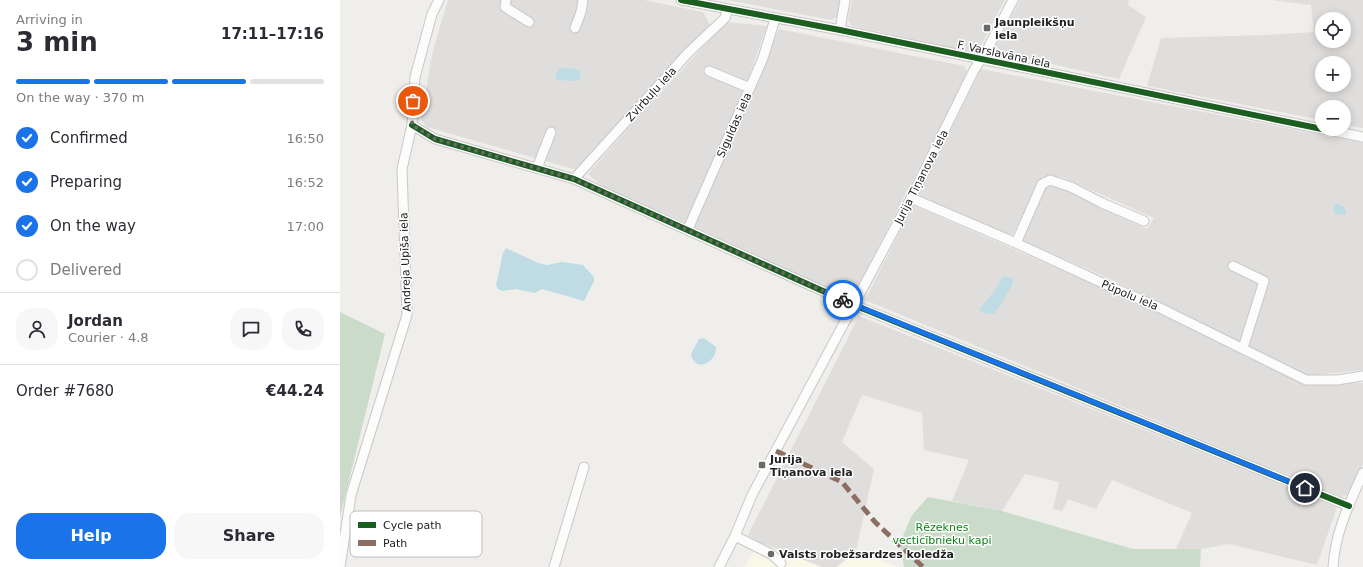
<!DOCTYPE html>
<html lang="en">
<head>
<meta charset="utf-8">
<style>
	body { margin:0; font-family:"DejaVu Sans",sans-serif; background:#f7f7f7; color:#2b2b33; height:100vh; display:flex; flex-direction:column; font-size:15px; white-space:nowrap }
	* { box-sizing:border-box; margin:0 }
	p { font-size:13px; color:#7c7c81 }
	.icon { flex:none; width:22px; height:22px; fill:none; stroke:currentColor; stroke-width:2; stroke-linecap:round; stroke-linejoin:round }
	.map { position:relative; flex:1; overflow:hidden }
	.details { display:flex; flex-direction:column; background:#fff; width:340px }
	.details>* { flex:none }
	.buttons { position:absolute; left:975px; top:12px; display:grid; gap:8px }
	.buttons a { display:grid; place-items:center; width:36px; height:36px; border-radius:50%; background:#fff; box-shadow:0 2px 10px #0003; font-size:20px }
	.pin { position:absolute; display:grid; place-items:center; width:34px; height:34px; color:#fff; margin:-17px; border:2px solid #fff; border-radius:50%; box-shadow:0 1px 4px #0007 }
	.courier { position:absolute; display:grid; place-items:center; width:40px; height:40px; margin:-20px; border:3px solid #1a73e8; border-radius:50%; background:#fff; color:#222; box-shadow:0 1px 5px #0007 }
	.summary em { font-style:normal; font-weight:800 }
	.summary div { display:flex; flex-direction:column-reverse }
	.summary { display:flex; align-items:center; justify-content:space-between; height:68px; padding:0 16px }
	h1 { font-size:26px; font-weight:800; line-height:30px }
	.bar { display:grid; grid-template-columns:repeat(4,1fr); gap:6px 4px; align-content:center; height:48px; padding:0 16px }
	.bar i { height:5px; border-radius:3px; background:#e1e1e2 }
	.bar .selected { background:#1a73e8 }
	.bar p { grid-column:span 4 }
	.line { display:flex; align-items:center; gap:10px; padding:0 16px; border-top:1px solid #e1e1e2 }
	.line div { flex:1 }
	.round { display:grid; place-items:center; flex:none; width:42px; height:42px; border-radius:16px; background:#f7f7f7 }
	ol { padding:0 16px; list-style:none }
	li { display:flex; align-items:center; gap:12px; height:44px }
	li p { margin-inline-start:auto }
	li .icon { padding:4px; border-radius:50%; background:#1a73e8; color:#fff; stroke-width:4 }
	li:last-child { color:#7c7c81 }
	li i { width:22px; height:22px; border:2px solid #e1e1e2; border-radius:50% }
	.cta { display:flex; gap:8px; margin-top:auto; padding:8px 16px }
	.cta a { flex:1; height:46px; border-radius:16px; background:#1a73e8; color:#fff; font-size:16px; font-weight:800; line-height:46px; text-align:center }
	.cta a+a { background:#f7f7f7; color:#2b2b33 }
	main { display:flex; flex:1; min-height:0 }
	.map>svg:first-child { display:block }
	.residential { fill:#dfdedc; fill-rule:evenodd }
	.education { fill:#f8f7e8 }
	.cemetery { fill:#cadbca }
	.water { fill:#bfdbe3 }
	.lines { fill:none; stroke-linecap:round; stroke-linejoin:round }
	.minor-casing { stroke:#c9c8c7; stroke-width:11 }
	.minor { stroke:#fdfcfc; stroke-width:9 }
	.quiet { stroke:#8d6e63; stroke-width:5; stroke-dasharray:10 5; stroke-linecap:butt }
	.cycleway-casing { stroke:#fff; stroke-width:8 }
	.cycleway { stroke:#1b5e20; stroke-width:6 }
	.done { stroke:#6a6968; stroke-width:4; stroke-dasharray:0 7.2 }
	.route { stroke:#1a73e8; stroke-width:5 }
	.poi-dot { fill:#6a6968; stroke:#fff; stroke-width:1.5 }
	.labels { text-anchor:middle; stroke-width:3; stroke-linejoin:round; paint-order:stroke }
	.poi-label { font-size:11px; font-weight:bold; fill:#222; stroke:#fff; text-anchor:start }
	.street-label { font-size:11px; fill:#222; stroke:#fff }
	.park-label { font-size:11px; fill:#0c8416; stroke:#fff }
	.key { fill:#fff; stroke:#bdbdbd; stroke-width:1 }
	.key-label { font-size:11px; fill:#222 }
</style>
</head>
<body>
<main>
<section class="details">
<div class="summary"><div><h1>3 min</h1><p>Arriving in</p></div><em>17:11–17:16</em></div>
<div class="bar"><i class="selected"></i><i class="selected"></i><i class="selected"></i><i></i><p>On the way · 370 m</p></div>
<ol>
<li><svg class="icon" aria-label="check" viewBox="0 0 24 24"><path d="M5 12l5 5 9-10"/></svg>Confirmed<p>16:50</p></li>
<li><svg class="icon" aria-label="check" viewBox="0 0 24 24"><path d="M5 12l5 5 9-10"/></svg>Preparing<p>16:52</p></li>
<li><svg class="icon" aria-label="check" viewBox="0 0 24 24"><path d="M5 12l5 5 9-10"/></svg>On the way<p>17:00</p></li>
<li><i></i>Delivered</li>
</ol>
<div class="line" style="height:72px"><a class="round"><svg class="icon" aria-label="person" viewBox="0 0 24 24"><circle cx="12" cy="8" r="4"/><path d="M4 21q1-7 8-7t8 7"/></svg></a><div><b>Jordan</b><p>Courier · 4.8</p></div><a class="round"><svg class="icon" aria-label="chat" viewBox="0 0 24 24"><path d="M4 5h16v11H9l-5 4z"/></svg></a><a class="round"><svg class="icon" aria-label="phone" viewBox="0 0 24 24"><path d="M5 4h4l2 5-3 2q2 4 5 5l2-3 5 2v4C11 20 4 13 5 4z"/></svg></a></div>
<div class="line" style="height:52px"><div>Order #7680</div><b>€44.24</b></div>
<div class="cta"><a>Help</a><a>Share</a></div>
</section>
<div class="map">
<svg width="1023" height="567" viewBox="0 0 1023 567">
	<rect width="100%" height="100%" fill="#f0eeeb"/>
	<g class="residential">
		<polygon points="108,0 304,0 363,12 371,27 237,170 87,127 81,120 92,54"/>
		<polygon points="387,0 500,0 497,17 491,20"/>
		<polygon points="512,0 665,0 638,51 612,48 512,26 508,20"/>
		<polygon points="680,0 789,0 788,5 806,17 779,79 661,53 656,45"/>
		<path d="M 932,0 L 1023,0 L 1023,128 L 1004,125 L 1004,107 L 982,107 L 982,120 L 807,86 L 821,38 L 928,35 L 974,32 L 971,5 ZM 982,19 L 1004,19 L 1004,41 L 982,41 ZM 982,63 L 1004,63 L 1004,85 L 982,85 Z"/>
		<polygon points="386,22 427,26 403,93 345,222 263,187 248,174 290,126"/>
		<polygon points="439,29 624,66 628,73 513,296 500,294 355,227 356,217"/>
		<polygon points="641,69 1023,143 1023,370 966,376 770,279 682,240 705,189 713,185 807,229 814,218 722,177 703,176 673,234 665,235 578,196"/>
		<polygon points="573,205 826,316 966,384 1023,383 1023,464 1007,495 1001,497 525,300"/>
		<polygon points="519,316 997,507 977,565 889,544 861,549 836,549 852,513 772,480 756,509 728,499 722,511 713,509 719,482 685,474 662,511 612,501 629,460 584,450 582,413 522,395 502,442 534,469 516,551 497,567 481,567 418,542 408,535"/>
	</g>
	<g class="education">
		<polygon points="418,542 481,567 405,567"/>
		<polygon points="516,551 558,567 497,567"/>
	</g>
	<g class="cemetery">
		<polygon points="0,312 45,334 0,517"/>
		<polygon points="588,497 662,511 793,549 861,549 860,567 564,567 560,543 572,515"/>
	</g>
	<g class="water">
		<polygon points="220,68 230,68 239,70 241,78 237,81 216,80 216,75"/>
		<path d="M 995,204 C 1002,204 1004,206 1006,212 L 1005,215 L 995,214 L 993,208 Z"/>
		<polygon points="166,248 198,263 207,265 222,262 243,265 254,277 254,281 244,301 202,289 195,293 176,289 162,291 158,289 156,285 163,253"/>
		<path d="M 666,276 L 673,279 C 672,289 660,305 654,314 L 643,313 L 639,310 L 658,286 L 661,278 Z"/>
		<path d="M 364,338 L 376,347 C 377,362 355,374 351,354 L 359,339 Z"/>
	</g>
	<g class="lines">
		<g class="minor-casing">
			<g id="minor">
				<polyline points="166,0 165,7 189,22"/>
				<polyline points="341,0 500,30 982,129"/>
				<polyline points="235,28 241,12 243,0"/>
				<polyline points="500,30 505,0"/>
				<polyline points="369,71 410,88"/>
				<polyline points="72,125 95,139 234,179 514,305 1009,506"/>
				<polyline points="984,129 1023,137"/>
				<polyline points="197,168 211,132"/>
				<polyline points="234,179 348,53 385,18 388,9"/>
				<polyline points="571,198 676,243 769,286 818,307 966,380 997,380 1023,376"/>
				<polyline points="348,229 423,58 435,19"/>
				<polyline points="676,243 702,184 710,180 731,187 762,203 804,221"/>
				<polyline points="893,266 924,281 903,348"/>
				<polyline points="395,536 431,554 441,563"/>
				<polyline points="0,567 11,495 67,315 62,169 72,125 75,77 92,14 99,0"/>
				<polyline points="214,567 244,467"/>
				<polyline points="379,567 395,536 412,495 571,198 634,70 647,50 673,0"/>
				<path d="M 993,567 C 995,533 1009,504 1023,473"/>
			</g>
		</g>
		<use href="#minor" class="minor"/>
		<polyline class="quiet" points="436,451 502,482 535,522 583,567"/>
		<g class="cycleway-casing">
			<g id="cycleway">
				<polyline points="341,0 500,30 982,129"/>
				<polyline points="72,125 95,139 234,179 514,305 1009,506"/>
			</g>
		</g>
		<use href="#cycleway" class="cycleway"/>
	</g>
	<g class="lines">
		<polyline class="done" points="73,101 72,125 95,139 234,179 503,300"/>
		<polyline class="route" points="503,300 965,488"/>
	</g>
	<g class="poi-dot">
		<rect x="643" y="24" width="8" height="8" rx="2"/>
		<rect x="418" y="461" width="8" height="8" rx="2"/>
		<circle cx="431" cy="554" r="4"/>
	</g>
	<g class="labels">
		<g class="poi-label">
			<text x="655" y="26">Jaunpleikšņu<tspan x="655" dy="13">iela</tspan></text>
			<text x="430" y="463">Jurija<tspan x="430" dy="13">Tiņanova iela</tspan></text>
			<text x="439" y="558">Valsts robežsardzes koledža</text>
		</g>
		<g class="street-label">
			<text transform="translate(664 54) rotate(12)" y="4">F. Varslavāna iela</text>
			<text transform="translate(311 94) rotate(-48)" y="4">Zvirbuļu iela</text>
			<text transform="translate(394 125) rotate(-66)" y="4">Siguldas iela</text>
			<text transform="translate(581 177) rotate(-63)" y="4">Jurija Tiņanova iela</text>
			<text transform="translate(65 262) rotate(-92)" y="4">Andreja Upīša iela</text>
			<text transform="translate(790 295) rotate(23)" y="4">Pūpolu iela</text>
		</g>
		<g class="park-label">
			<text x="602" y="531">Rēzeknes<tspan x="602" dy="13">vecticībnieku kapi</tspan></text>
		</g>
	</g>
	<rect x="10" y="511" width="132" height="46" rx="6" class="key"/>
	<rect x="18" y="522" width="18" height="6" fill="#1b5e20"/>
	<rect x="18" y="540" width="18" height="6" fill="#8d6e63"/>
	<g class="key-label">
		<text x="43" y="529">Cycle path</text>
		<text x="43" y="547">Path</text>
	</g>
</svg>
<div class="buttons">
<a><svg class="icon" aria-label="locate" viewBox="0 0 24 24"><circle cx="12" cy="12" r="6"/><path d="M12 2v4M12 18v4M2 12h4M18 12h4"/></svg></a>
<a>+</a>
<a>−</a>
</div>
<div class="pin" style="left:73px;top:101px;background:#ea580c"><svg class="icon" aria-label="bag" viewBox="0 0 24 24"><path d="M5 8h14l-1 12H6zM9 8a3 3 0 0 1 6 0"/></svg></div>
<div class="pin" style="left:965px;top:488px;background:#1f2937"><svg class="icon" aria-label="home" viewBox="0 0 24 24"><path d="M3 11l9-7 9 7M6 9v11h12V9"/></svg></div>
<div class="courier" style="left:503px;top:300px"><svg class="icon" aria-label="bike" viewBox="0 0 24 24"><circle cx="6" cy="16" r="4"/><circle cx="18" cy="16" r="4"/><path d="M6 16l4-8h5l3 8M10 8l3 8H6M13 5h3"/></svg></div>
</div>
</main>
</body>
</html>
